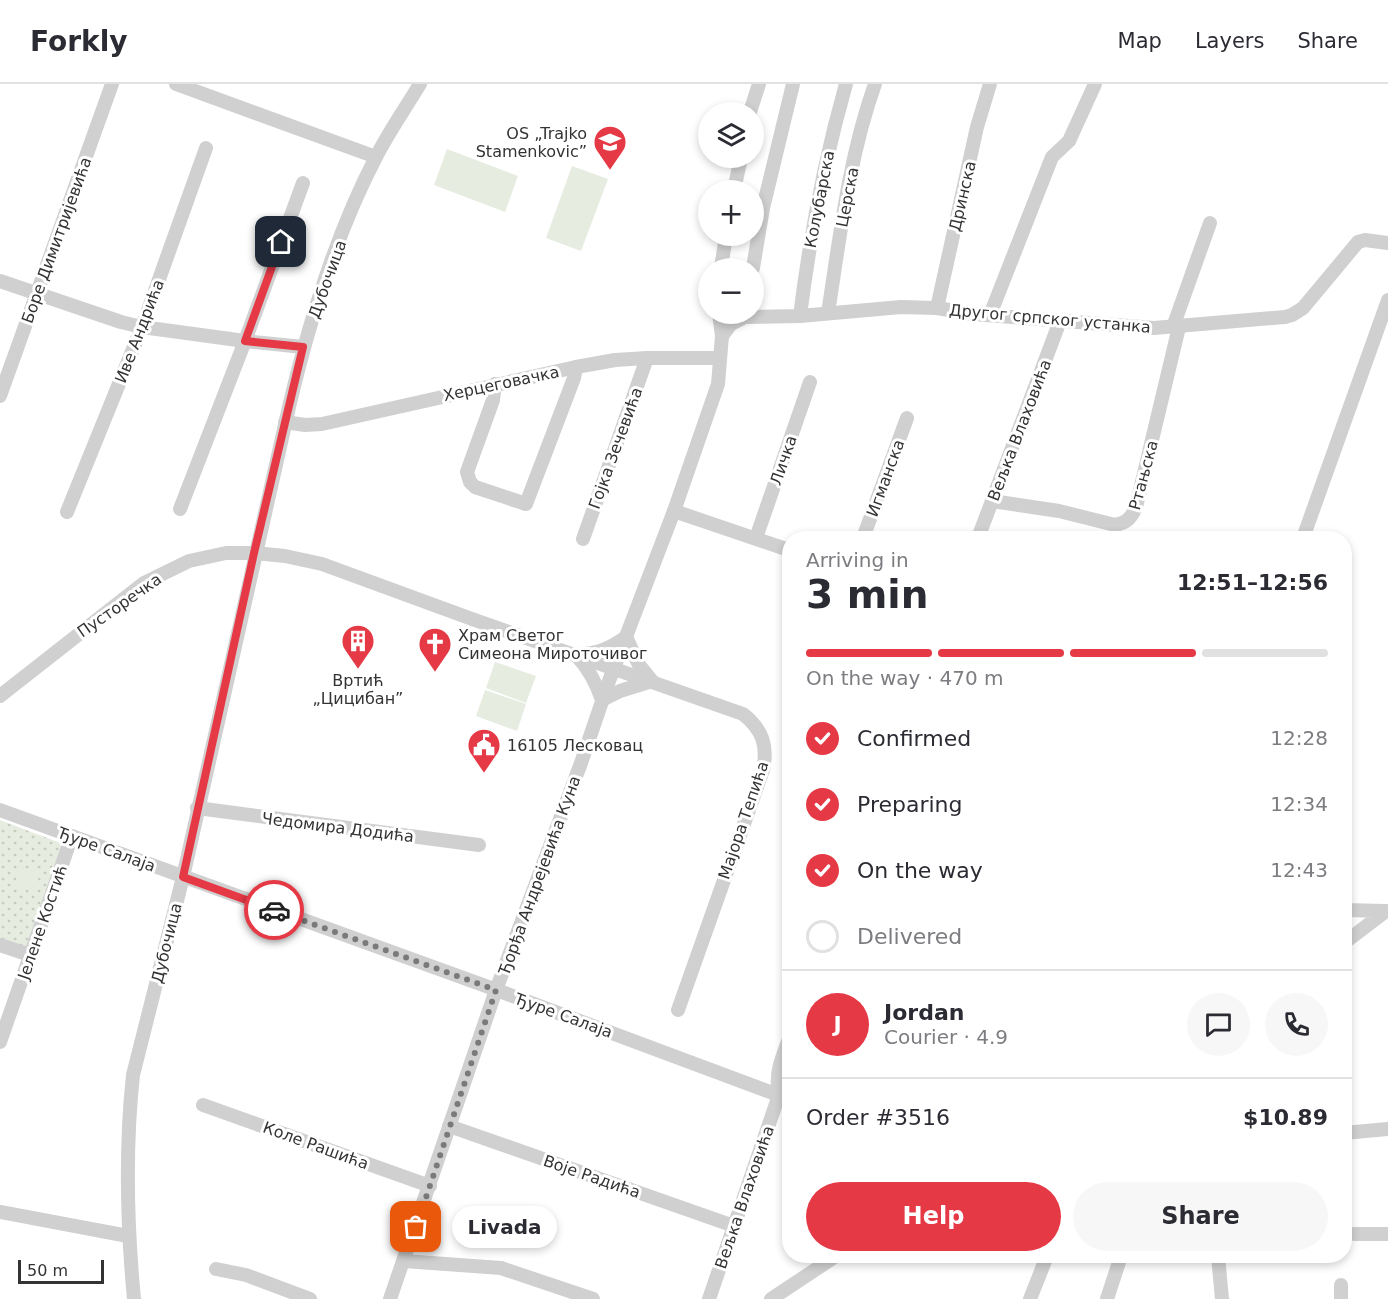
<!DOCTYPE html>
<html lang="en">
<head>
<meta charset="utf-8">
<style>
	body { margin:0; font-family:"DejaVu Sans",sans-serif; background:#f7f7f7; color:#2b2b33; height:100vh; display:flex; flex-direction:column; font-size:22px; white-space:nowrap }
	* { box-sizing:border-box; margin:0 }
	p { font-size:20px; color:#7c7c81 }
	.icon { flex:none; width:33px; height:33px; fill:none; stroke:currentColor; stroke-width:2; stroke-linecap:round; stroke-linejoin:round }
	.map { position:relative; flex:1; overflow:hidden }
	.sheet { position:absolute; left:782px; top:447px; width:570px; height:732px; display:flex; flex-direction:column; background:#fff; border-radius:24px; box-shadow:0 3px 9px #0003 }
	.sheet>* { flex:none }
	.fabs { position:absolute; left:698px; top:18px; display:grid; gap:12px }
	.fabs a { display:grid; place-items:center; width:66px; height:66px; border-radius:50%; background:#fff; box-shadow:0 3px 9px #0003; font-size:30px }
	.scale { position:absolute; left:18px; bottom:15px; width:86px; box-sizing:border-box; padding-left:6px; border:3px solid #333; border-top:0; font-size:16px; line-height:21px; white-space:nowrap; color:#333; -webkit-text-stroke:4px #fff; paint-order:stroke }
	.pin { position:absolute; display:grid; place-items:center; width:51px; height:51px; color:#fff; margin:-26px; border-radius:12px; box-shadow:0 3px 9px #0006 }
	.courier { position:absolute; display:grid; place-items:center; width:60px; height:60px; margin:-30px; border:4px solid #e63946; border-radius:50%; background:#fff; color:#222; box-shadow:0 2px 8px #0007 }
	.bubble { position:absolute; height:42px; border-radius:21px; background:#fff; box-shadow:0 3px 9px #0003; font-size:20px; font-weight:600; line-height:42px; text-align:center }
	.headline em { font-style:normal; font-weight:600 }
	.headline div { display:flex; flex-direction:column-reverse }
	.headline { display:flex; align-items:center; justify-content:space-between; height:102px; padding:0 24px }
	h1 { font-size:39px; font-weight:600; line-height:45px }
	.bar { display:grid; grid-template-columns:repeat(4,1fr); gap:9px 6px; align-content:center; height:72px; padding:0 24px }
	.bar i { height:8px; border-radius:4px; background:#e1e1e2 }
	.bar .active { background:#e63946 }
	.bar p { grid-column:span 4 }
	.line { display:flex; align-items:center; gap:15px; padding:0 24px; border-top:2px solid #e1e1e2 }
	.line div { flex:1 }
	.round { display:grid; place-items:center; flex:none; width:63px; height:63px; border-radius:32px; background:#f7f7f7 }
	ol { padding:0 24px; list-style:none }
	li { display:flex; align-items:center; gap:18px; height:66px }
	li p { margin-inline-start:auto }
	li .icon { padding:6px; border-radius:50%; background:#e63946; color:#fff; stroke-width:4 }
	li:last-child { color:#7c7c81 }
	li i { width:33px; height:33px; border:3px solid #e1e1e2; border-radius:50% }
	.button { display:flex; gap:12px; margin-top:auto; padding:12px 24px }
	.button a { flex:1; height:69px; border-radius:36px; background:#e63946; color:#fff; font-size:24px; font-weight:600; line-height:69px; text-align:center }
	.button a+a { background:#f7f7f7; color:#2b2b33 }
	header { display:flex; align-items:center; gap:36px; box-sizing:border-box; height:84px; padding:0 30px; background:#fff; border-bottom:2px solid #e1e1e2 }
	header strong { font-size:28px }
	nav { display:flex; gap:33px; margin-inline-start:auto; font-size:21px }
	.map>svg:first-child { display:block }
	.green { fill:url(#green-dots) }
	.pitch { fill:#e6ecdf }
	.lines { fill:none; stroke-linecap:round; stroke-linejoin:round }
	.minor { stroke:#d0d0d0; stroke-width:14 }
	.done { stroke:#7a7a7a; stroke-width:6; stroke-dasharray:0 10.8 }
	.route { stroke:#e63946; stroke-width:8 }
	.labels { text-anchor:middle; stroke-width:6; stroke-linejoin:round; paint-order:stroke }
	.poi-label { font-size:16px; fill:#333; stroke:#fff; text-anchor:start }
	.street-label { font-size:16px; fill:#333; stroke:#fff }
</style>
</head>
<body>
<header>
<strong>Forkly</strong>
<nav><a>Map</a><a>Layers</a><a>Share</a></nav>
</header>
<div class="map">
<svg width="1388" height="1215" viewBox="0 0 1388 1215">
	<defs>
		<pattern id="green-dots" width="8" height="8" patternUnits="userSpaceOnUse" patternTransform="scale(1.5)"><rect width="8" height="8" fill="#e6ecdf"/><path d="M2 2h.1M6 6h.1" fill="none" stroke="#c6cbc0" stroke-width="1.8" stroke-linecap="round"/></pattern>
	</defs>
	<rect width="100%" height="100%" fill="#fff"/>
	<polygon class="green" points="0,736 63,760 27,864 0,855"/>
	<g class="pitch">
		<polygon points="447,65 518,92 505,128 434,101"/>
		<polygon points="572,82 608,95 581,167 546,154"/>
		<polygon points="495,578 536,592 526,619 486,604"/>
		<polygon points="485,606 526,620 517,647 476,632"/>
		<polygon points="20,782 40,790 34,808 14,802"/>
	</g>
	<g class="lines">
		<g class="minor">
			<polyline points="176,0 376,73"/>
			<polyline points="750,28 759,0"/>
			<polyline points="734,106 741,74"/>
			<polyline points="721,184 726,152"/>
			<polyline points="753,184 763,124 793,0"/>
			<polyline points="0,197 121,238 142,243 245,257 303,263"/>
			<polyline points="937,224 977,43 990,0"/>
			<path d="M 828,229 C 840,152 849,73 875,0"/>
			<polyline points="990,231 1052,73 1069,57 1095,0"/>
			<path d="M 800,232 C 810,152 824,77 846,0"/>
			<polyline points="1173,243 1210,139"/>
			<polyline points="722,252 731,240 745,233 800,232 901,223 937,224 973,230 1154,244 1285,233 1292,231 1303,224 1358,158 1365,156 1388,159"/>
			<polyline points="495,300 493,316 467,388 470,398 475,403 526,420 574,294 576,283"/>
			<polyline points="0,312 112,0"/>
			<polyline points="285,338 305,341 322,340 576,283 615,276 647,274 720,274"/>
			<path d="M 992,417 L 1059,427 L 1115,441 C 1127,439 1132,433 1136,423 L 1179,243"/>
			<polyline points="180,425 245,257 303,99"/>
			<polyline points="674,427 789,466"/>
			<polyline points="67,428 142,243 206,64"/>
			<polyline points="756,454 810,298"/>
			<polyline points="863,454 907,334"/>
			<polyline points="978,454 1060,237"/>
			<polyline points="1303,454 1388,216"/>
			<polyline points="583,455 647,274"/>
			<path d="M 626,553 L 639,581 L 652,597 L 620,607 L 602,616 C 596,598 589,585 576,571 C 598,569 608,566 626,553 Z"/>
			<path d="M 0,612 L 144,499 L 189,477 L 226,469 L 254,469 L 285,472 L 322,480 L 472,535 L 743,630 C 763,646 768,662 763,686 L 678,926"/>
			<polyline points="197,724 479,761"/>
			<polyline points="0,726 483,901 789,1015"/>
			<polyline points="1344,826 1386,827 1344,859"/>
			<polyline points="0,861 30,871"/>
			<polyline points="0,958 72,752"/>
			<path d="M 779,1011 C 775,989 781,976 789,955"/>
			<polyline points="203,1021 430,1102"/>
			<polyline points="449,1042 734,1142"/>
			<polyline points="1344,1049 1388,1045"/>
			<polyline points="0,1128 128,1152"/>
			<polyline points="1354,1150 1388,1150"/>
			<polyline points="1218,1172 1222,1215"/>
			<polyline points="404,1177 501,1184 593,1215"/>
			<polyline points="216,1185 246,1191 310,1215"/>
			<polyline points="1341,1201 1341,1215"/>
			<path d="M 134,1215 C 127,1141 125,1065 133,991 L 183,793 L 289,323 C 309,238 335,152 375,75 C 388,49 405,25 420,0"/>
			<polyline points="390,1215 496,906 581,679 609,597 674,427 718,300 722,252 719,230"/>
			<polyline points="709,1215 779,1011 789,1001"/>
			<polyline points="771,1215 836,1172"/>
			<polyline points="1030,1215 1047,1172"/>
			<polyline points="1107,1215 1121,1172"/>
		</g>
	</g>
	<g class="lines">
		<polyline class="done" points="274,826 496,906 416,1143"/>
		<polyline class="route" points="274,826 183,793 254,469 303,263 245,257 281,158"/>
	</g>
	<defs>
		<g id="school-pin" transform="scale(1.725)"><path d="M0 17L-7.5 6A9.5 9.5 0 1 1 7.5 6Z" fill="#e63946" stroke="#fff"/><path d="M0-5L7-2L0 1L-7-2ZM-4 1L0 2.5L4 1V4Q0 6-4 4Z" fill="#fff"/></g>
		<g id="building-pin" transform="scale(1.725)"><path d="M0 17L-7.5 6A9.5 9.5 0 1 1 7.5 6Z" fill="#e63946" stroke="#fff"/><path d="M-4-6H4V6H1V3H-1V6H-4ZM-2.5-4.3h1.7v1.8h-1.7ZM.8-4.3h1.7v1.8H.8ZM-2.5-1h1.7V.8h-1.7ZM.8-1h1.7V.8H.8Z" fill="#fff"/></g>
		<g id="church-pin" transform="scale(1.725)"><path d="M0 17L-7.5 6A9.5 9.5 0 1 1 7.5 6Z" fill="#e63946" stroke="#fff"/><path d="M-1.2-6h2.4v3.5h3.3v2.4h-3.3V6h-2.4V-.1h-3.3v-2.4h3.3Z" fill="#fff"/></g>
		<g id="civic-pin" transform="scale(1.725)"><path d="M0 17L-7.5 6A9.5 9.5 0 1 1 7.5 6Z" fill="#e63946" stroke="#fff"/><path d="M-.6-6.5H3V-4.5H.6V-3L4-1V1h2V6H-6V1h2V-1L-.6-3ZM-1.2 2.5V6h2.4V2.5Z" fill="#fff"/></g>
	</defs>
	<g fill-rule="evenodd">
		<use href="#school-pin" x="610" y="58"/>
		<use href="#building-pin" x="358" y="557"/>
		<use href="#church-pin" x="435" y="560"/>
		<use href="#civic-pin" x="484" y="661"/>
	</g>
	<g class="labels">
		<g class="poi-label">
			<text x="587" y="55" text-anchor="end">OS „Trajko<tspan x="587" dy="18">Stamenkovic”</tspan></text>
			<text x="458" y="557">Храм Светог<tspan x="458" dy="18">Симеона Мироточивог</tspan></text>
			<text x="358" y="602" text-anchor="middle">Вртић<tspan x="358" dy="18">„Цицибан”</tspan></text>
			<text x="507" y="667">16105 Лесковац</text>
		</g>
		<g class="street-label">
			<text transform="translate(962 112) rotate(-77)" y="6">Дринска</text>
			<text transform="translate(847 113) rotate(-79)" y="6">Церска</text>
			<text transform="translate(819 115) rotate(-79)" y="6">Колубарска</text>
			<text transform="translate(56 156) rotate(-70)" y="6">Боре Димитријевића</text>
			<text transform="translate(327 195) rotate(-70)" y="6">Дубочица</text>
			<text transform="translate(1050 234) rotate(5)" y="6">Другог српског устанка</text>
			<text transform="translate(139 247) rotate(-69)" y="6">Иве Андрића</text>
			<text transform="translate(501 299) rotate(-12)" y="6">Херцеговачка</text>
			<text transform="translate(1019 346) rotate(-69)" y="6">Вељка Влаховића</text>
			<text transform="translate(615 364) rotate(-70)" y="6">Гојка Зечевића</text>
			<text transform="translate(783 376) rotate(-71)" y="6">Личка</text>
			<text transform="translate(1143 391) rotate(-75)" y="6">Ртањска</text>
			<text transform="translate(885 394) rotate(-70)" y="6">Игманска</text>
			<text transform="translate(119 521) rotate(-35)" y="6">Пусторечка</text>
			<text transform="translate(743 736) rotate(-71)" y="6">Мајора Тепића</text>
			<text transform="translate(338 743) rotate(7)" y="6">Чедомира Додића</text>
			<text transform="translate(107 765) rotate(20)" y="6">Ђуре Салаја</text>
			<text transform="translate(539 791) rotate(-70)" y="6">Ђорђа Андрејевића Куна</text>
			<text transform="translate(42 838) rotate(-71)" y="6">Јелене Костић</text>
			<text transform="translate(166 859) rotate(-76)" y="6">Дубочица</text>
			<text transform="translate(564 931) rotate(20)" y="6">Ђуре Салаја</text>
			<text transform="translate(316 1061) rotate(20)" y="6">Коле Рашића</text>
			<text transform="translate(592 1092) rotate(19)" y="6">Воје Радића</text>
			<text transform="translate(744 1113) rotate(-71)" y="6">Вељка Влаховића</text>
		</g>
	</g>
</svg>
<div class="fabs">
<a><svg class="icon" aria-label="layers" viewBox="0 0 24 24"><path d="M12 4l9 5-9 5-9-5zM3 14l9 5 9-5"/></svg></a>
<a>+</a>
<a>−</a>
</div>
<div class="scale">50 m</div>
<div class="pin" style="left:416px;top:1143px;background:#ea580c"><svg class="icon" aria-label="bag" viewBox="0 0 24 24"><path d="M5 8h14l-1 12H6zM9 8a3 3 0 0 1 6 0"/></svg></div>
<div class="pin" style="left:281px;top:158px;background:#1f2937"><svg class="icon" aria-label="home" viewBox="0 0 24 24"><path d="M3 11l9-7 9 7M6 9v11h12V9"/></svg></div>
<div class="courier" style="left:274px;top:826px"><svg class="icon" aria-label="car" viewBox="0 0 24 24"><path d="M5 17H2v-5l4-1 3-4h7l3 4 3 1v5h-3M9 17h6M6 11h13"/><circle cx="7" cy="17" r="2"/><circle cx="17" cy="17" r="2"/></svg></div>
<div class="bubble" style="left:452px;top:1122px;width:105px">Livada</div>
<section class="sheet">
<div class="headline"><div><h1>3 min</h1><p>Arriving in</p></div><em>12:51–12:56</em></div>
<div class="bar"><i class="active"></i><i class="active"></i><i class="active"></i><i></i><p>On the way · 470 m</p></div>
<ol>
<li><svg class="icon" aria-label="check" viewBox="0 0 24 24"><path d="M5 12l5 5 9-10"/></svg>Confirmed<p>12:28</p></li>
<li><svg class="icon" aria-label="check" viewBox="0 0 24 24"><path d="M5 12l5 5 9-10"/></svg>Preparing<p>12:34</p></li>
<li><svg class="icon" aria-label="check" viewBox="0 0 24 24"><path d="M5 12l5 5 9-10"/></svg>On the way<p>12:43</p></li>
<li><i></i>Delivered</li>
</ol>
<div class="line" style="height:108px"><b class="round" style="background:#e63946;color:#fff">J</b><div><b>Jordan</b><p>Courier · 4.9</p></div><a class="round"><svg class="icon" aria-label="chat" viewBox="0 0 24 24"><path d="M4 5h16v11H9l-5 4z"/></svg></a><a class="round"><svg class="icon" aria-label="phone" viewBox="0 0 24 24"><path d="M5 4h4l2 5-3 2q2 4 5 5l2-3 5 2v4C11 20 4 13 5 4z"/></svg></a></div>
<div class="line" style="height:78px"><div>Order #3516</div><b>$10.89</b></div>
<div class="button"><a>Help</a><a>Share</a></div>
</section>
</div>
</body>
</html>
